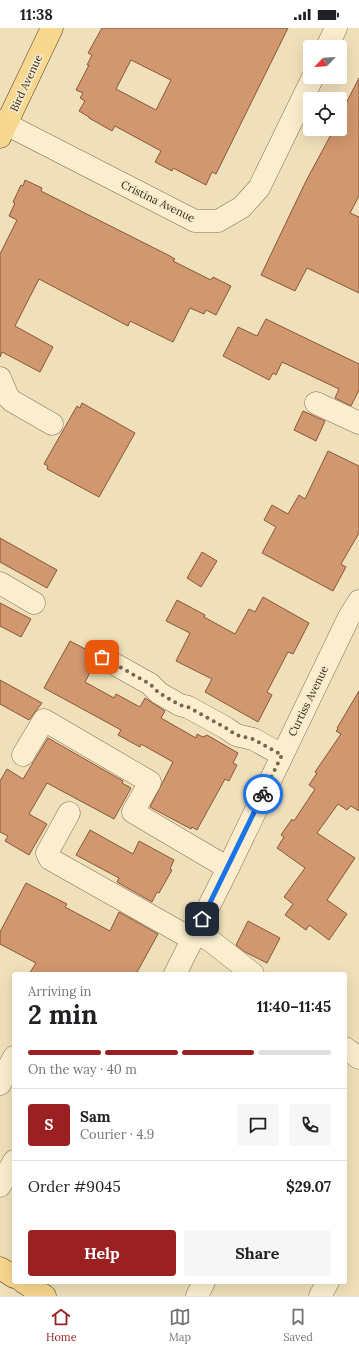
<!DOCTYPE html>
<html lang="en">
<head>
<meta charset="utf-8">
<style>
	body { margin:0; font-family:Lora,serif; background:#f6f6f6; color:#202124; height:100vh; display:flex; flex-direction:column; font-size:15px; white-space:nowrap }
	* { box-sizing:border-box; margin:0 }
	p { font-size:13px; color:#757577 }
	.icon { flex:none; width:22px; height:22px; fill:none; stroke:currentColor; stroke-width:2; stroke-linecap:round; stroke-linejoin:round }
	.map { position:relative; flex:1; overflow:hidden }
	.panel { position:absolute; left:12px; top:944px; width:335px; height:312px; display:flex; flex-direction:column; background:#fff; border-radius:4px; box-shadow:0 4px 16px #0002 }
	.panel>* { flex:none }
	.needle { width:26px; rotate:245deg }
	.controls { position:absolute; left:303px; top:12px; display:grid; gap:8px }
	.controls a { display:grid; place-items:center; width:44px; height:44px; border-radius:4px; background:#fff; box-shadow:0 4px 16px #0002; font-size:20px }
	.pin { position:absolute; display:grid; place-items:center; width:34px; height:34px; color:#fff; margin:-17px; border-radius:8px; box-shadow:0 2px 6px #0006 }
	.courier { position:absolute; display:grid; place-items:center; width:40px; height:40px; margin:-20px; border:3px solid #1a73e8; border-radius:50%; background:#fff; color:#222; box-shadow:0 1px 5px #0007 }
	.headline em { font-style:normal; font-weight:800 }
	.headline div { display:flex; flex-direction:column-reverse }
	.headline { display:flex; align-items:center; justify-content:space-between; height:68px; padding:0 16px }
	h1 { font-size:26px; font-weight:800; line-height:30px }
	.bar { display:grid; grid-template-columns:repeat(4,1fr); gap:6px 4px; align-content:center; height:48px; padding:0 16px }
	.bar i { height:5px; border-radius:3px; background:#e0e0e0 }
	.bar .active { background:#9b2021 }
	.bar p { grid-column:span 4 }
	.line { display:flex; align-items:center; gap:10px; padding:0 16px; border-top:1px solid #e0e0e0 }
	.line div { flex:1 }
	.round { display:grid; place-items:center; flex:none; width:42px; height:42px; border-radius:4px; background:#f6f6f6 }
	.button { display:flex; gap:8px; margin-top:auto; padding:8px 16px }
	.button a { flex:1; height:46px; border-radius:4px; background:#9b2021; color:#fff; font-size:16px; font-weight:800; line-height:46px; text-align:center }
	.button a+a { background:#f6f6f6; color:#202124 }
	.status { display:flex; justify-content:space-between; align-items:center; height:28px; padding:0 20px; background:#fff; direction:ltr }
	.status svg { height:11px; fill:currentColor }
	.tab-bar { display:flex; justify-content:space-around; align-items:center; height:56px; border-top:1px solid #e0e0e0; background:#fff; font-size:11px; color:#757577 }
	.tab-bar a { display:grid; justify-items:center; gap:2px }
	.tab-bar .active { color:#9b2021 }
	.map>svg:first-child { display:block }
	.building { fill:#d1976e; stroke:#895838; fill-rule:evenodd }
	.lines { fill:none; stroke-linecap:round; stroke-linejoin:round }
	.minor-casing { stroke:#887054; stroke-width:23 }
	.major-casing { stroke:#553e29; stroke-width:23 }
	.minor { stroke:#fbeece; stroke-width:22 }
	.major { stroke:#f8d78e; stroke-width:22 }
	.done { stroke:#776852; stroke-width:4; stroke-dasharray:0 7.2 }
	.route { stroke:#1a73e8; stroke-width:5 }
	.labels { text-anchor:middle; stroke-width:3.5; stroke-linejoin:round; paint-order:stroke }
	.street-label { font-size:11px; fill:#36281a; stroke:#f7eaca }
</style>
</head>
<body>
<div class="status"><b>11:38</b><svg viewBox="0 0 49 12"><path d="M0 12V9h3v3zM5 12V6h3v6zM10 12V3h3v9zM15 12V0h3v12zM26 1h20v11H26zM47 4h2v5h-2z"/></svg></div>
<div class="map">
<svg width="359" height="1268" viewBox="0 0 359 1268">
	<rect width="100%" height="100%" fill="#f0e0ba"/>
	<g class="building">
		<path d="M 102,0 L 288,0 L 216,146 L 212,144 L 206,157 L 173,140 L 172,143 L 155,134 L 161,123 L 115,98 L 112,103 L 89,90 L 89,89 L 79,83 L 85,73 L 80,70 L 83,65 L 76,62 L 89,37 L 87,37 L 92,27 L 88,25 ZM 131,32 L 171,52 L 156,82 L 116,61 Z"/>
		<polygon points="359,50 359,168 350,185 359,189 359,265 307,240 295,263 261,247 306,153 334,101 340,101 340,87"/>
		<polygon points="25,152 42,160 41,163 53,169 168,227 175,231 173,233 211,252 213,249 231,258 216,287 206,282 204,286 190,280 173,314 130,293 128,298 39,251 15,298 53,319 40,344 2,324 0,329 0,226 17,192 9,188 15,175 13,174 21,157 23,158"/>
		<polygon points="266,291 359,336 359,362 351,378 335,370 339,361 282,334 276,347 273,345 269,352 223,328 238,299 257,308"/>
		<polygon points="82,375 135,405 99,469 47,441 48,438 44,436 77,378 80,380"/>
		<polygon points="303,383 325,393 316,413 294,402"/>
		<polygon points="328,423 359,438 359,505 341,536 346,539 333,563 262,525 276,499 264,492 272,477 288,486 299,467 305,471"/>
		<polygon points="0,510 57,542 47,560 0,534"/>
		<polygon points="202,524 217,533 201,559 187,550"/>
		<polygon points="263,569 309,595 293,626 288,624 267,664 272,667 258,694 205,664 212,651 176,633 190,605 166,593 177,572 205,587 204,589 235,606 249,581 255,584"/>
		<polygon points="0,575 31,591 21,609 0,598"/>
		<polygon points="70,613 91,624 90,630 92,636 89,640 92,641 85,654 114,670 116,666 140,679 145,670 165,683 161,690 196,710 197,706 203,709 207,707 238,725 233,735 237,737 229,753 225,751 197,802 192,799 191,801 150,779 173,734 141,716 140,719 118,707 121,702 44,660"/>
		<polygon points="0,652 42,675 29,692 0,676"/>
		<polygon points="359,663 359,783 351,778 347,782 338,776 317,805 355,830 327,872 347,886 329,912 309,897 306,902 285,887 293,876 284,869 305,840 277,820 284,809 281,807 292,791 294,793 315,761 309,757 317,745 315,744 341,706 336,703 338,701 337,700"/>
		<polygon points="48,710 123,753 122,755 131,760 114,791 47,755 29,786 47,796 29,827 5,813 8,808 0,804 0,753 7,741 23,751"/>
		<polygon points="90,802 133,826 139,813 174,832 170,841 172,842 159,865 157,864 152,874 117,854 119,850 76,827"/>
		<polygon points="26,855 67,876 65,879 110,903 119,884 158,906 136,946 29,946 36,935 0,916 0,904"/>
		<polygon points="248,893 280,910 267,935 245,924 236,917"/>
	</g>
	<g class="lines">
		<g class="minor-casing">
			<g id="minor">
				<polyline points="327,19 336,0"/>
				<polyline points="0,93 195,193 218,193 242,179 259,160 313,49"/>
				<polyline points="0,350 8,369 12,373 52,396"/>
				<polyline points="316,375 359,395"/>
				<polyline points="0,555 34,575"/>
				<polyline points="102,629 150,656 159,665 180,677 188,679 226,700 236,707 253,711 282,727"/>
				<polyline points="23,727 44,692 150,754 133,784 228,840"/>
				<polyline points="69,785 47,825 50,831 192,911"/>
				<polyline points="196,904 211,913 253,946"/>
				<polyline points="175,946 228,840 349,589 359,573"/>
				<polyline points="345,1020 359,1030"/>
				<polyline points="0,1056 14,1029"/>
				<polyline points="0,1158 14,1133"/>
				<polyline points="197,1268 204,1254"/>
				<polyline points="320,1268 328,1254"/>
			</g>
		</g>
		<g class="major-casing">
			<g id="major">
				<polyline points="0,109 52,0"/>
				<polyline points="0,1240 14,1249"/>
				<polyline points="23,1254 45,1268"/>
			</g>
		</g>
		<use href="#minor" class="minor"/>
		<use href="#major" class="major"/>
	</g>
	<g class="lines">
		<polyline class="done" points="102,629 150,656 159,665 180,677 188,679 226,700 236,707 253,711 282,727 263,766"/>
		<polyline class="route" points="202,891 263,766"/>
	</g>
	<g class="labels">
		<g class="street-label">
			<text transform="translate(26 55) rotate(-65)" y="4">Bird Avenue</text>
			<text transform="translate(158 173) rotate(26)" y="4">Cristina Avenue</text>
			<text transform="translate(308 673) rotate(-64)" y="4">Curtiss Avenue</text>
		</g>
	</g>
</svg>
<div class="controls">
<a><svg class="needle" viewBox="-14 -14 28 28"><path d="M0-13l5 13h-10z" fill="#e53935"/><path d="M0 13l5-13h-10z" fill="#757577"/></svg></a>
<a><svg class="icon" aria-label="locate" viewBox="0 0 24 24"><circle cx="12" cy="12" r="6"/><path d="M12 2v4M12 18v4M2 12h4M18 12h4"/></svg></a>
</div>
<div class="pin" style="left:102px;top:629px;background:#ea580c"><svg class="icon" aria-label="bag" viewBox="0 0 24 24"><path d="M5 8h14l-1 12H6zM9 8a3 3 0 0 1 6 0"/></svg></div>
<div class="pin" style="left:202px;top:891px;background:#1f2937"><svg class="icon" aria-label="home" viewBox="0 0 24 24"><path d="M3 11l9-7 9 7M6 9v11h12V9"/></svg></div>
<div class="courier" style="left:263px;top:766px"><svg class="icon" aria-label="bike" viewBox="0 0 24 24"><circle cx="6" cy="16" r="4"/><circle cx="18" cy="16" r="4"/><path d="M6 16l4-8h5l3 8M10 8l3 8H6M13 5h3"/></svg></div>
<section class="panel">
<div class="headline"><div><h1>2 min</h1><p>Arriving in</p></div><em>11:40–11:45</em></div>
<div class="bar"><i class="active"></i><i class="active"></i><i class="active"></i><i></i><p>On the way · 40 m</p></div>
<div class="line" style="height:72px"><b class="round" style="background:#9b2021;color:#fff">S</b><div><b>Sam</b><p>Courier · 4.9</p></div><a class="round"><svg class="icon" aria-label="chat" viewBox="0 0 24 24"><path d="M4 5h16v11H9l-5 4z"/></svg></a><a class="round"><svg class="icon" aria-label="phone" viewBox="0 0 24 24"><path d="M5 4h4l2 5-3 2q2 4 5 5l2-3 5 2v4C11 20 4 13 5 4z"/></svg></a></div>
<div class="line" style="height:52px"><div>Order #9045</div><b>$29.07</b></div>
<div class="button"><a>Help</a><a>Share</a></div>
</section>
</div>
<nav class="tab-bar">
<a class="active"><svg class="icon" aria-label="home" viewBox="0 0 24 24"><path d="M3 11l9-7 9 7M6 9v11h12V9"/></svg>Home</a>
<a><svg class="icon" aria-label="map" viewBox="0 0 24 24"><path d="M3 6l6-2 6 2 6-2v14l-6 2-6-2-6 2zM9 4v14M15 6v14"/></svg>Map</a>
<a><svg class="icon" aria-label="saved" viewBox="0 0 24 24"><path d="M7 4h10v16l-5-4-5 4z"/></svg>Saved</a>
</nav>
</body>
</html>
